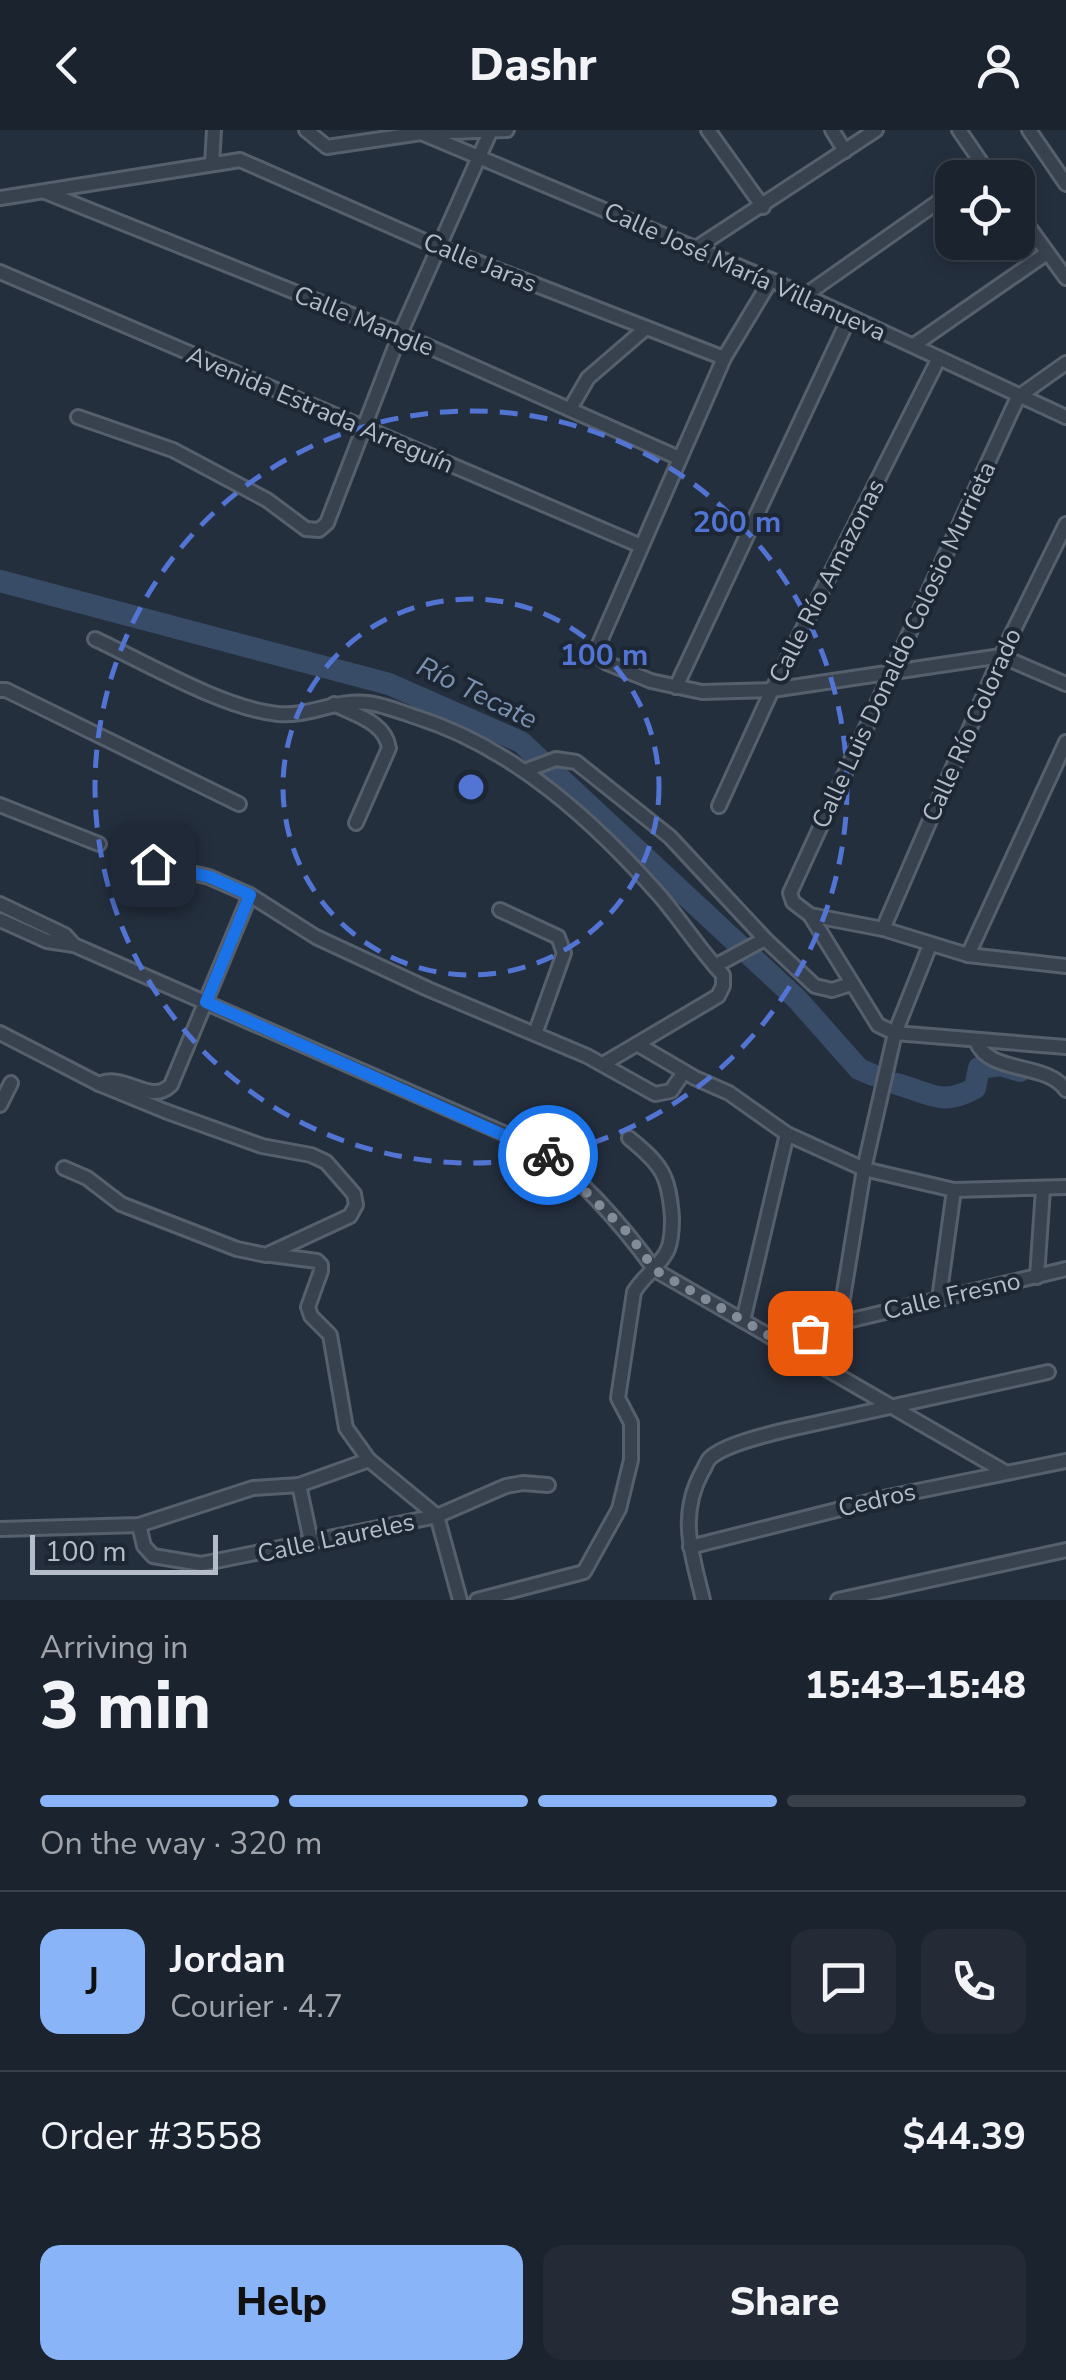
<!DOCTYPE html>
<meta charset="utf-8">
<style>
body{margin:0;font-family:"Nunito Sans",sans-serif;background:#242b36;color:#f1f3f6;height:100vh;display:flex;flex-direction:column;font-size:38px;white-space:nowrap}
*{box-sizing:border-box;margin:0}
p{font-size:32px;color:#a0a4aa}
.icon{flex:none;width:55px;height:55px;fill:none;stroke:currentColor;stroke-width:2;stroke-linecap:round;stroke-linejoin:round}
.map{position:relative;height:1470px;overflow:hidden}
.side{display:flex;flex-direction:column;background:#1b232e;flex:1}
.side>*{flex:none}
.buttons{position:absolute;left:935px;top:30px;display:grid;gap:20px}
.buttons a{display:grid;place-items:center;width:100px;height:100px;border-radius:20px;background:#1b232e;box-shadow:0 5px 15px #0003,0 0 0 2px #39404a;font-size:50px}
.scale{position:absolute;left:30px;bottom:25px;width:188px;box-sizing:border-box;padding-left:10px;border:5px solid #b4bcc9;border-top:0;font-size:28px;line-height:35px;white-space:nowrap;color:#b4bcc9;-webkit-text-stroke:8px #1d2633;paint-order:stroke}
.pin{position:absolute;display:grid;place-items:center;width:85px;height:85px;color:#fff;margin:-42px;border-radius:20px;box-shadow:0 5px 15px #0006}
.courier{position:absolute;display:grid;place-items:center;width:100px;height:100px;margin:-50px;border:8px solid #1a73e8;border-radius:50%;background:#fff;color:#222;box-shadow:0 2px 12px #0007}
.head em{font-style:normal;font-weight:800}
.head div{display:flex;flex-direction:column-reverse}
.head{display:flex;align-items:center;justify-content:space-between;height:170px;padding:0 40px}
h1{font-size:65px;font-weight:800;line-height:75px}
.bar{display:grid;grid-template-columns:repeat(4,1fr);gap:15px 10px;align-content:center;height:120px;padding:0 40px}
.bar i{height:12px;border-radius:8px;background:#39404a}
.bar .active{background:#8ab4f8}
.bar p{grid-column:span 4}
.line{display:flex;align-items:center;gap:25px;padding:0 40px;border-top:2px solid #39404a}
.line div{flex:1}
.round{display:grid;place-items:center;flex:none;width:105px;height:105px;border-radius:20px;background:#242b36}
.action{display:flex;gap:20px;margin-top:auto;padding:20px 40px}
.action a{flex:1;height:115px;border-radius:20px;background:#8ab4f8;color:#111;font-size:40px;font-weight:800;line-height:115px;text-align:center}
.action a+a{background:#242b36;color:#f1f3f6}
header{display:flex;justify-content:space-between;align-items:center;height:130px;padding:0 40px;background:#1b232e;font-size:45px;font-weight:800}
.map>svg:first-child{display:block}
</style>
<header><svg class="icon" aria-label="back" viewBox="0 0 24 24"><path d="M15 5l-7 7 7 7"/></svg>Dashr<svg class="icon" aria-label="person" viewBox="0 0 24 24"><circle cx="12" cy="8" r="4"/><path d="M4 21q1-7 8-7t8 7"/></svg></header>
<div class="map">
<svg width="1066" height="1470" viewBox="0 0 1066 1470">
<rect width="100%" height="100%" fill="#242f3e"/>
<g fill="none" stroke-linecap="round" stroke-linejoin="round">
<g stroke="#394c67" stroke-width="22">
<path d="M0,451L389,554L521,612L797,869L859,939L873,945"/>
<path d="M897,954C930,963 942,977 975,958L979,938L1000,935L1020,941"/>
</g>
<defs>
<g id="minor">
<path d="M306,0L327,17L421,3L507,0"/>
<path d="M414,0L771,150L1066,287"/>
<path d="M708,0L763,77"/>
<path d="M832,0L845,21"/>
<path d="M959,0L992,48"/>
<path d="M1029,0L1066,54"/>
<path d="M212,34L214,0"/>
<path d="M45,62L400,204L679,328"/>
<path d="M0,68L240,30L436,116L724,228"/>
<path d="M1018,82L1066,148"/>
<path d="M696,118L876,0"/>
<path d="M0,142L641,416"/>
<path d="M771,150L724,228L599,514L598,526L607,533L651,551L702,562L772,560L1001,526L1066,554"/>
<path d="M804,166L952,62"/>
<path d="M914,215L1047,123"/>
<path d="M1066,233L1018,267L790,763L793,772L810,785L883,799L968,825L1066,836"/>
<path d="M570,279L588,248L646,198"/>
<path d="M78,287L173,320L267,370L306,399L319,400L327,393L400,204L491,0"/>
<path d="M95,509C146,533 225,579 278,584C309,587 336,569 368,573C385,575 403,583 419,588C515,619 595,692 661,767C682,792 700,820 723,845V856L718,866L637,914"/>
<path d="M676,557L849,188"/>
<path d="M0,560H6L239,674"/>
<path d="M334,574C355,585 385,592 389,618L356,693"/>
<path d="M527,640L556,629L576,632L670,707L765,809"/>
<path d="M0,675L99,714"/>
<path d="M719,676L772,560L939,228"/>
<path d="M153,734L209,747L250,765L316,807L428,859L587,926L655,964L671,961L684,942"/>
<path d="M0,774L65,805L74,815L540,1019C584,1051 623,1096 655,1140L1005,1342"/>
<path d="M500,780L558,807L564,823L535,904"/>
<path d="M810,785L878,895L895,903L1066,917"/>
<path d="M0,790L47,811L74,815"/>
<path d="M883,799L1001,526L1066,394"/>
<path d="M968,825L1066,612"/>
<path d="M715,836L765,809L815,856L832,860L851,854"/>
<path d="M0,903L99,954L165,981L262,1016L311,1025L326,1032L354,1064L356,1075L350,1086L266,1125L237,1119L121,1074L87,1048L64,1038"/>
<path d="M976,911C989,945 1046,931 1066,960"/>
<path d="M603,934L637,914L695,948L729,963L787,1004L864,1039L954,1060L1066,1057"/>
<path d="M99,954C126,942 149,976 171,955L250,765"/>
<path d="M0,975L11,953"/>
<path d="M271,1125L317,1131L321,1135V1141L308,1177L311,1186L330,1205L346,1298L369,1330L437,1386L460,1470"/>
<path d="M1037,1147L1043,1059"/>
<path d="M939,1169L954,1060"/>
<path d="M743,1191L787,1004"/>
<path d="M839,1193L864,1039L895,903L930,815"/>
<path d="M781,1213L839,1193L1066,1139"/>
<path d="M299,1355L369,1330"/>
<path d="M139,1395L144,1416L153,1426L201,1434L437,1386L506,1356L523,1353L548,1355"/>
<path d="M0,1399L139,1395L253,1358L299,1355L311,1411"/>
<path d="M690,1417L888,1367L1066,1331"/>
<path d="M477,1470L584,1442L619,1379L631,1330V1293L618,1268L634,1162C643,1146 660,1137 668,1119C672,1109 672,1098 672,1088C669,1045 662,1035 629,1008"/>
<path d="M703,1470C692,1424 678,1386 702,1342C705,1338 706,1332 710,1328C725,1314 769,1304 790,1299L1048,1242"/>
<path d="M838,1470L1066,1420"/>
</g>
</defs>
<use href="#minor" stroke="#565f6c" stroke-width="18"/>
<use href="#minor" stroke="#38414e" stroke-width="12"/>
</g>
<g fill="none" stroke-linecap="round" stroke-linejoin="round">
<path stroke="#828b98" stroke-width="10" stroke-dasharray="0 18" d="M548,1025L628,1103L655,1140L782,1213L810,1203"/>
<path stroke="#1a73e8" stroke-width="12" d="M153,734L210,747L250,765L206,872L548,1025"/>
</g>
<g fill="none" stroke="#5274d3" stroke-width="5" stroke-dasharray="18 12">
<circle cx="471" cy="657" r="188"/>
<circle cx="471" cy="657" r="376"/>
</g>
<g text-anchor="middle" dominant-baseline="central" stroke-width="8" stroke-linejoin="round" paint-order="stroke">
<g font-size="25" fill="#b4bcc9" stroke="#1d2633">
<text transform="translate(480 133) rotate(22)">Calle Jaras</text>
<text transform="translate(745 142) rotate(24)">Calle José María Villanueva</text>
<text transform="translate(364 191) rotate(22)">Calle Mangle</text>
<text transform="translate(320 280) rotate(23)">Avenida Estrada Arreguín</text>
<text transform="translate(827 451) rotate(-63)">Calle Río Amazonas</text>
<text transform="translate(904 515) rotate(-65)">Calle Luis Donaldo Colosio Murrieta</text>
<text transform="translate(972 595) rotate(-66)">Calle Río Colorado</text>
<text transform="translate(952 1166) rotate(-13)">Calle Fresno</text>
<text transform="translate(877 1370) rotate(-13)">Cedros</text>
<text transform="translate(336 1408) rotate(-12)">Calle Laureles</text>
</g>
<g font-size="28" font-style="italic" fill="#7c92b1" stroke="#1d2633">
<text transform="translate(477 563) rotate(26)">Río Tecate</text>
</g>
</g>
<circle cx="471" cy="657" r="15" fill="#5274d3" stroke="#1d2633" stroke-width="5"/>
<g font-size="30" text-anchor="middle" font-weight="bold" fill="#5274d3" stroke="#1d2633" stroke-width="8" stroke-linejoin="round" paint-order="stroke">
<text x="737" y="402">200 m</text>
<text x="604" y="535">100 m</text>
</g>
</svg>
<div class="buttons">
<a><svg class="icon" aria-label="locate" viewBox="0 0 24 24"><circle cx="12" cy="12" r="6"/><path d="M12 2v4M12 18v4M2 12h4M18 12h4"/></svg></a>
</div>
<div class="scale">100 m</div>
<div class="pin" style="left:810px;top:1203px;background:#ea580c"><svg class="icon" aria-label="bag" viewBox="0 0 24 24"><path d="M5 8h14l-1 12H6zM9 8a3 3 0 0 1 6 0"/></svg></div>
<div class="pin" style="left:153px;top:734px;background:#1f2937"><svg class="icon" aria-label="home" viewBox="0 0 24 24"><path d="M3 11l9-7 9 7M6 9v11h12V9"/></svg></div>
<div class="courier" style="left:548px;top:1025px"><svg class="icon" aria-label="bike" viewBox="0 0 24 24"><circle cx="6" cy="16" r="4"/><circle cx="18" cy="16" r="4"/><path d="M6 16l4-8h5l3 8M10 8l3 8H6M13 5h3"/></svg></div>
</div>
<section class="side">
<div class="head"><div><h1>3 min</h1><p>Arriving in</p></div><em>15:43–15:48</em></div>
<div class="bar"><i class="active"></i><i class="active"></i><i class="active"></i><i></i><p>On the way · 320 m</p></div>
<div class="line" style="height:180px"><b class="round" style="background:#8ab4f8;color:#111">J</b><div><b>Jordan</b><p>Courier · 4.7</p></div><a class="round"><svg class="icon" aria-label="chat" viewBox="0 0 24 24"><path d="M4 5h16v11H9l-5 4z"/></svg></a><a class="round"><svg class="icon" aria-label="phone" viewBox="0 0 24 24"><path d="M5 4h4l2 5-3 2q2 4 5 5l2-3 5 2v4C11 20 4 13 5 4z"/></svg></a></div>
<div class="line" style="height:130px"><div>Order #3558</div><b>$44.39</b></div>
<div class="action"><a>Help</a><a>Share</a></div>
</section>
